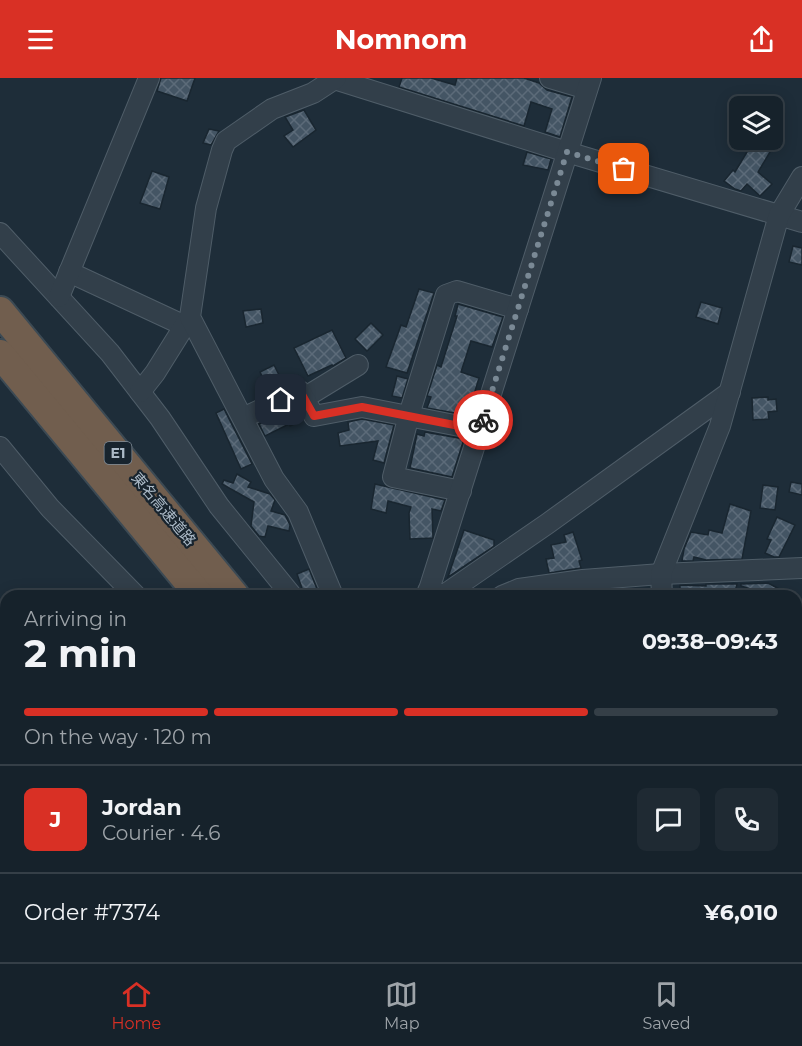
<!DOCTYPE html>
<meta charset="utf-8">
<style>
body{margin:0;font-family:Montserrat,"Noto Sans JP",sans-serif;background:#1f2a33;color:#f1f3f6;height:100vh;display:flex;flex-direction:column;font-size:22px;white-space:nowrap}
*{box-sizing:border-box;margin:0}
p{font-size:20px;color:#9ea4a9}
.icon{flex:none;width:33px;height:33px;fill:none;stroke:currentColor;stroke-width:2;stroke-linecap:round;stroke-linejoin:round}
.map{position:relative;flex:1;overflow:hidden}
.drawer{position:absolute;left:0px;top:512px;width:802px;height:374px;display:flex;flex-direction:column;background:#16222b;border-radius:18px 18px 0 0;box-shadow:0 3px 15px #0003,0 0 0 2px #353f47}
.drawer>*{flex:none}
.tools{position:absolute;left:729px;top:18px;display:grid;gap:12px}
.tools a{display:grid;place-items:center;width:54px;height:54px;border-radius:9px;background:#16222b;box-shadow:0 3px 15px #0003,0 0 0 2px #353f47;font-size:30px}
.pin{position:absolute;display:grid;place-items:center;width:51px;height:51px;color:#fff;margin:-26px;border-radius:12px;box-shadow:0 3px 9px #0006}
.courier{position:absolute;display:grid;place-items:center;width:60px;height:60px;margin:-30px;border:4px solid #d93025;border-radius:50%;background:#fff;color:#222;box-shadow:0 2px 8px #0007}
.headline em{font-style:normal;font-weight:700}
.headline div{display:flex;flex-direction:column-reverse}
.headline{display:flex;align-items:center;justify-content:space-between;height:102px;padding:0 24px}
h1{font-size:39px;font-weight:700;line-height:45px}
.bar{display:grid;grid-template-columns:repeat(4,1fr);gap:9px 6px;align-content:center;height:72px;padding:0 24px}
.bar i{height:8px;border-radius:4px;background:#353f47}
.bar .current{background:#d93025}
.bar p{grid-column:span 4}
.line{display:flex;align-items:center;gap:15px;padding:0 24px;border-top:2px solid #353f47}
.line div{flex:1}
.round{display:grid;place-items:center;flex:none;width:63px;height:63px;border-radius:9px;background:#1f2a33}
header{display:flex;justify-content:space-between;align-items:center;height:78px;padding:0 24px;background:#d93025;color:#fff;font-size:27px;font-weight:700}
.dock{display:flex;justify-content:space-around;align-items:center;height:84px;border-top:2px solid #353f47;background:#16222b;font-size:16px;color:#9ea4a9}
.dock a{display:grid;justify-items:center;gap:3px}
.dock .current{color:#d93025}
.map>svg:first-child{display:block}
</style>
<header><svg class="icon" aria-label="menu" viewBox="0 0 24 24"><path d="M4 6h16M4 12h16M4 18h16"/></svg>Nomnom<svg class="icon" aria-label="share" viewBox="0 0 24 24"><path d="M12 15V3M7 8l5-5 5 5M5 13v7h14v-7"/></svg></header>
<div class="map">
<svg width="802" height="884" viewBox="0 0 802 884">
<defs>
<pattern id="building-cross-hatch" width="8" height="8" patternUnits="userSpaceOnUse" patternTransform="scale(1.5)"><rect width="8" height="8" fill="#445564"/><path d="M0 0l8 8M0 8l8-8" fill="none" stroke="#5c6b79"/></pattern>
</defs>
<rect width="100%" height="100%" fill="#1e2d39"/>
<g fill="url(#building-cross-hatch)" stroke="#192630" stroke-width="1.5">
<path d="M161,0H195L187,23L157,13Z"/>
<path d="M402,0H431L455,7L457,0H524L539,5L547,12L572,19L560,59L545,54L552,31L531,24L524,48L399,9Z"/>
<path d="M304,32L316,52L293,69L284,58L293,52L285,39Z"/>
<path d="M209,51L219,53L211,67L203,65Z"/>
<path d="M753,64L770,74L758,94L772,106L760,118L747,106L741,113L735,111L724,103L733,92L735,94Z"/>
<path d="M527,74L551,81L548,92L523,87Z"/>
<path d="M152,93L169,99L160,131L140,125Z"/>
<path d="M793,168L802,170V187L789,184Z"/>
<path d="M419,211L434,215L407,295L386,289L401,247L406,249Z"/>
<path d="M701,224L722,230L718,246L696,239Z"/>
<path d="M458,226L503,239L492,269L471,263L461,294L479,300L472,323L476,324L471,338L427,330L431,319L427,318L437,287L441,289L457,238H455Z"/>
<path d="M261,231L263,245L246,249L243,233Z"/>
<path d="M371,245L383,257L367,273L355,261Z"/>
<path d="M332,252L346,280L333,288L332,287L308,298L294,270Z"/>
<path d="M274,287L284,307L270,314L260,294Z"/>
<path d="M397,298L408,301L402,320L392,318Z"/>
<path d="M768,319V322L776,321L777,333L768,334L769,341L753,342L752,320Z"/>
<path d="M295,329L302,342L290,348L289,346L265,358L259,346Z"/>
<path d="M224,331L252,386L241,391L216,335Z"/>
<path d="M362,341L394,347L384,385L373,382L378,363L340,368L338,355L349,352L348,344Z"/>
<path d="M425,354L464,361L452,399L410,390L417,356L424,358Z"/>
<path d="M237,396L251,404L248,409L270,416L275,422L271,433L285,437L290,447L289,453L268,448L265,459L259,458L251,448L254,424L222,406L224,402L233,405Z"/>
<path d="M791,404L802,406V417L789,414Z"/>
<path d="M375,406L445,422L441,433L432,431L433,460L410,461L409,435L411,429L388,423L386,435L371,431Z"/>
<path d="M763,407L778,409L775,432L760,430Z"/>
<path d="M730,426L751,433L742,481L706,482L694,479L693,483H682L684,471L691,454L708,457L709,452L722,455Z"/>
<path d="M777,439L795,447L779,479H774L765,475L771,462L767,461Z"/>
<path d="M464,452L494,462V468L448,499Z"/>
<path d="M573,454L582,482L579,483L581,490L549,495L546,481L554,480L551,467L566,464L564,457Z"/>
<path d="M309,491L317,511L304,516L297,496Z"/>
<path d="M768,505L792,518H762L763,515L741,508V506Z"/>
<path d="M706,506H737L734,518H680V507L706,508Z"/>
</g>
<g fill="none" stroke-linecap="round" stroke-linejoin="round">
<defs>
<g id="minor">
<path d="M331,0L567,74L802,144"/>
<path d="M550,0L587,11"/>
<path d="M0,155L110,275L160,340L219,428L292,518"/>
<path d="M69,194L185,248"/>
<path d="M59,219L149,0"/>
<path d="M140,314L155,295L190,239"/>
<path d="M304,320L358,287"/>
<path d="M243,340L300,313L314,338L362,329L480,352"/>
<path d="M0,369L50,430L136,518"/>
<path d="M461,413L393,399L409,337L446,217L457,213L518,231"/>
<path d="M428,513L444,517L547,446L730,314"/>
<path d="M333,518L298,434L274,401L190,239L206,130L222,72L226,63L272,31L313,15L336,0"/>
<path d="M427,518L591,0"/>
<path d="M502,518L519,511L583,502L661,496L802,490"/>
<path d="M662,518L661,496L720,348L779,137L802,99"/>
<path d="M796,744H802"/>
<path d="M796,773L802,775"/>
<path d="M461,879L466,884"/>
<path d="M604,879L608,884"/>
<path d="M75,884L77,879"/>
<path d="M273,884L274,879"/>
<path d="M733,884L734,879"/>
</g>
<g id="major">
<path d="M796,657L802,659"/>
<path d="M0,673L6,671"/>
</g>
<g id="highway">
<path d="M0,233L235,518"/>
<path d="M0,276L200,518"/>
<path d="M515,879L519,884"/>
<path d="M546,879L550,884"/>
</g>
</defs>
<use href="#minor" stroke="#4f5d68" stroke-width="22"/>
<use href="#major" stroke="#3b4853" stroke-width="27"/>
<use href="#highway" stroke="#3c4a54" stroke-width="32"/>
<use href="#minor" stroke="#323f4a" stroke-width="20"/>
<use href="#major" stroke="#4f5e6a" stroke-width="24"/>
<use href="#highway" stroke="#715e4e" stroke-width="28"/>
</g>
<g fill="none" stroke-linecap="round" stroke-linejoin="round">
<path stroke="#7a8995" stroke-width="6" stroke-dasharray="0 10.8" d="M483,342L567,74L624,91"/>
<path stroke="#d93025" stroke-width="8" d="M281,322L300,313L314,338L362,329L480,352L483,342"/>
</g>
<g text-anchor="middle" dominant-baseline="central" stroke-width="4.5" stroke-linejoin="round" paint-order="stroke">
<rect fill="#18242e" stroke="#808d99" stroke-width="1.5" x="104.5" y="364" width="27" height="22" rx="4.5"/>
<g font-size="14" font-weight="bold" fill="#acbac7">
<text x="118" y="375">E1</text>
</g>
<g font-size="15" fill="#acbac7" stroke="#18242e">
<text transform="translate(164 431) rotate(50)">東名高速道路</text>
</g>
</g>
</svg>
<div class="tools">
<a><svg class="icon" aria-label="layers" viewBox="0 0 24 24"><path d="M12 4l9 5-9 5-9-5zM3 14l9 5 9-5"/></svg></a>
</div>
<div class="pin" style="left:624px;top:91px;background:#ea580c"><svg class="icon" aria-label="bag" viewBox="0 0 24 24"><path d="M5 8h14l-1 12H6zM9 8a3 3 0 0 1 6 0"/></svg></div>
<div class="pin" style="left:281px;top:322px;background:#1f2937"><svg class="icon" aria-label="home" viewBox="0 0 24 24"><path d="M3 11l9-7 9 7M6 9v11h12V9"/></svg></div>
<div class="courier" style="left:483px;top:342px"><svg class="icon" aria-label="bike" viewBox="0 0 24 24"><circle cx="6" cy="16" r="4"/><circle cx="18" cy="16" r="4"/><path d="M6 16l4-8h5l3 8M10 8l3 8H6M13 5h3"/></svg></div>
<section class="drawer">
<div class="headline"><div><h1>2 min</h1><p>Arriving in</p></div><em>09:38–09:43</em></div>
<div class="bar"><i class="current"></i><i class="current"></i><i class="current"></i><i></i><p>On the way · 120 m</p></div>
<div class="line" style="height:108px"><b class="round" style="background:#d93025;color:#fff">J</b><div><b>Jordan</b><p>Courier · 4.6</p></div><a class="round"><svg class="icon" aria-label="chat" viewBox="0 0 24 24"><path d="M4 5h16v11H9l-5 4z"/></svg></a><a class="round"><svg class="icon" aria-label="phone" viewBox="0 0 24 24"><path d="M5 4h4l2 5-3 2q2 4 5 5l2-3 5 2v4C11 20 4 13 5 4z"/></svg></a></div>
<div class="line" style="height:78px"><div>Order #7374</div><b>¥6,010</b></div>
</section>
</div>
<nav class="dock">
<a class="current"><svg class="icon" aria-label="home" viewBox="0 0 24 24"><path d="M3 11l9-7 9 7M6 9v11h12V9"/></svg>Home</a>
<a><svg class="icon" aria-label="map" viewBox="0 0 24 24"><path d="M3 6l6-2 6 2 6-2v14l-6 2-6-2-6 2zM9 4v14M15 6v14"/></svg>Map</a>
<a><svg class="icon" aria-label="saved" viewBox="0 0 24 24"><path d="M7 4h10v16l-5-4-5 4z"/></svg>Saved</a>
</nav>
